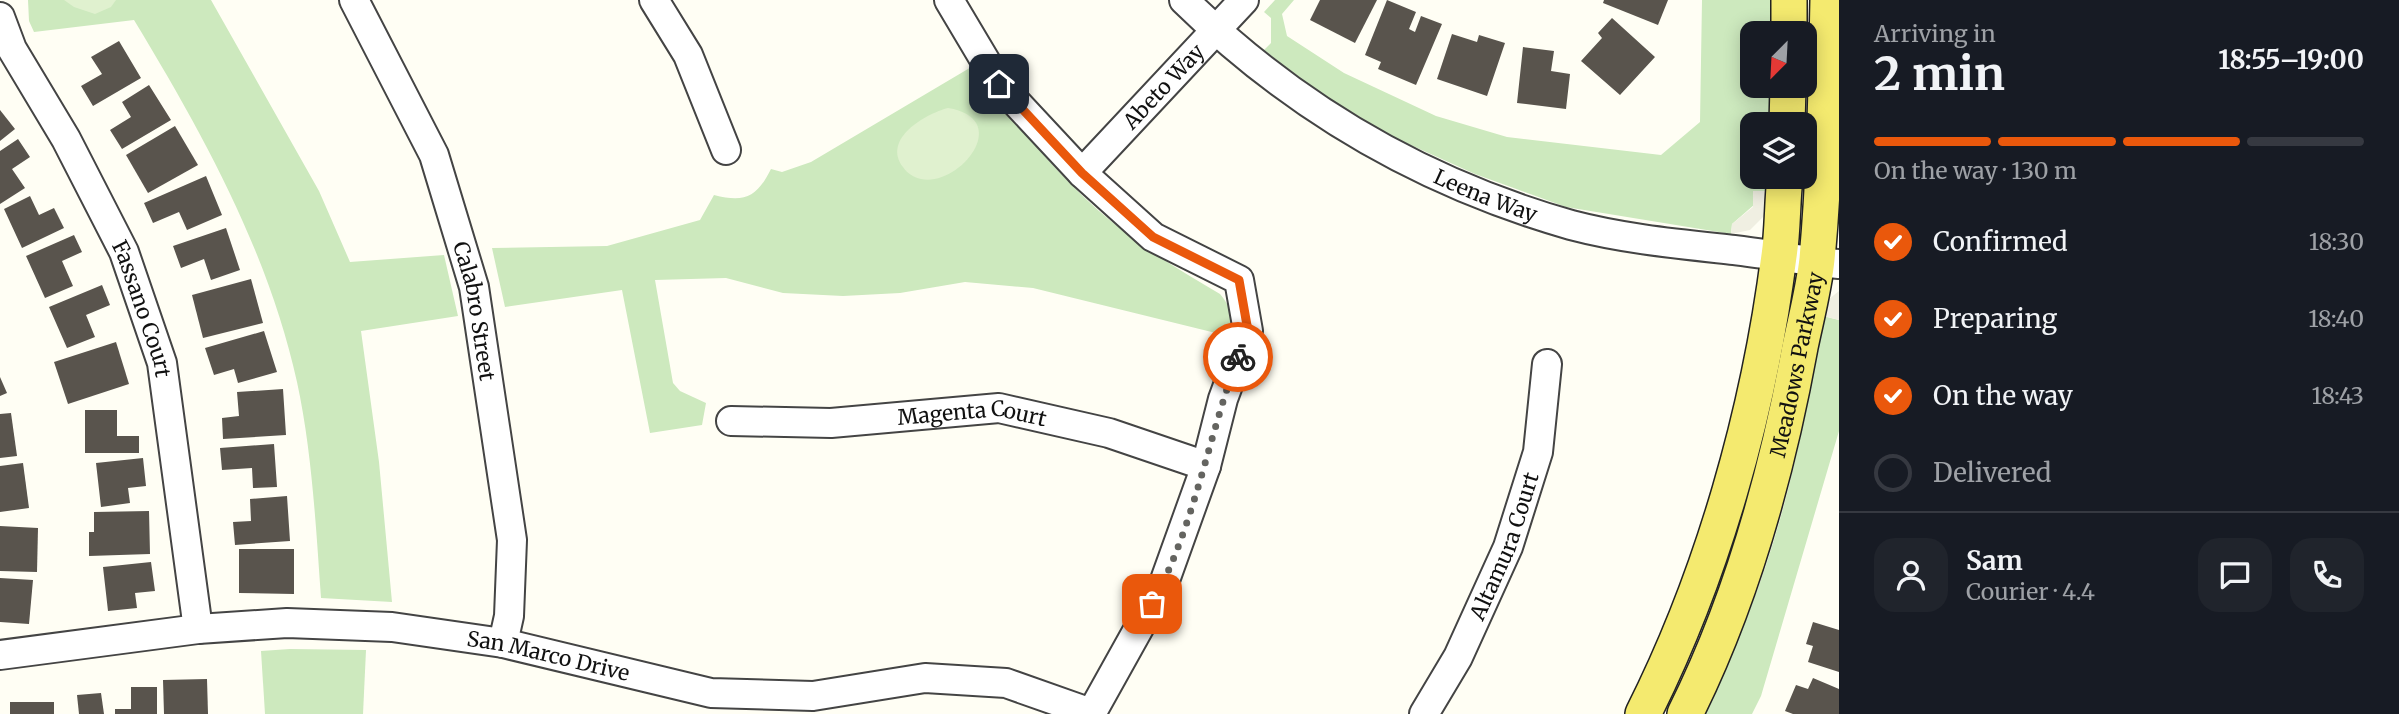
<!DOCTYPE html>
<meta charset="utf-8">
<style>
body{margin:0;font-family:Merriweather,serif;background:#20242c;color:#f1f3f6;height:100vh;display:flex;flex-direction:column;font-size:26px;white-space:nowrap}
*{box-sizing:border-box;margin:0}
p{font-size:23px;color:#9ea1a6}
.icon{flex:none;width:38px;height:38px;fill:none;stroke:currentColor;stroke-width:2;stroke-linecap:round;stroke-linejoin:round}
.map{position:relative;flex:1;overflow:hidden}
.details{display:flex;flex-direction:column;background:#171b24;width:560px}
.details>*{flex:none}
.needle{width:46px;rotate:204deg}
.fabs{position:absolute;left:1740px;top:21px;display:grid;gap:14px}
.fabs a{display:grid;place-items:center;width:77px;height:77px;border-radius:14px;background:#171b24;box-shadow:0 4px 18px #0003;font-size:35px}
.pin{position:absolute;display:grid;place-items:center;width:60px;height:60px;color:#fff;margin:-30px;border-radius:14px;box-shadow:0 4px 10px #0006}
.courier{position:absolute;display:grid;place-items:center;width:70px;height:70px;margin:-35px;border:5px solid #ea580c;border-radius:50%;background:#fff;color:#222;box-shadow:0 2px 9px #0007}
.head em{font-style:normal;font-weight:700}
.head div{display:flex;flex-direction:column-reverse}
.head{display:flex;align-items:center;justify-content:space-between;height:119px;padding:0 35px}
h1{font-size:46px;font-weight:700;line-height:52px}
.bar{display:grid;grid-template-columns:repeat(4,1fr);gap:10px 7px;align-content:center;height:84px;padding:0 35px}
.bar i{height:9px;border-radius:5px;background:#363941}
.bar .current{background:#ea580c}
.bar p{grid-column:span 4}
.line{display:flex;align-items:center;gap:18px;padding:0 35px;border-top:2px solid #363941}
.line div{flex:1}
.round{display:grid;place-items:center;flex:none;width:74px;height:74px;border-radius:21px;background:#20242c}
ol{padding:0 35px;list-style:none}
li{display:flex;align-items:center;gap:21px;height:77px}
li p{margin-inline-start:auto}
li .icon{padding:7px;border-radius:50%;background:#ea580c;color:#fff;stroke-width:4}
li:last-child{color:#9ea1a6}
li i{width:38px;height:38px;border:4px solid #363941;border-radius:50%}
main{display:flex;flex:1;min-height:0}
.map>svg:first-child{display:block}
</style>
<main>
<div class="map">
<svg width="1839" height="714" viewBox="0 0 1839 714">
<rect width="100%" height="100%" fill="#fffef4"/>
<g fill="#cde9be">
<path d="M28,0H211L319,191L350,262L444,255L458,316L361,331L379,462L392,602L321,598C316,528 312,451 297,382C268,251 203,134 134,20L34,32L29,21Z"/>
<path d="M1275,0H1294L1282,14L1287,36L1344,73L1436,116L1507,137L1661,155L1700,122L1702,0H1774L1772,33H1752V86H1771V124H1752V177H1770V191L1732,224L1731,234L1566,207L1475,174L1393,137L1321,94L1264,50L1271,43V18L1264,12Z"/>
<path d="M973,66C1019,127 1067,190 1130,236C1158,257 1189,276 1220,294C1231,307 1236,320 1228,336L1033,288L965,282L900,293L843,296L783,293L726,278L655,280L673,383L680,391L706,403L702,425L650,433L622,290L505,307L492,248L607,246L700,220L714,195C745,203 757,197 771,169L782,172L811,162Z"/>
<path d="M1823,316L1839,320V431L1761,696L1752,714H1703C1718,680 1736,646 1749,612C1786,518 1807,415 1823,316Z"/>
<path d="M290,649L366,650L363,714H265L261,651Z"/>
</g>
<g fill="#e0f1cf">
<path d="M64,0H116L111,7L95,14L74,7Z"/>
<path d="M948,108C1014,119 960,187 921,179C913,177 907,173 903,167C882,139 925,114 948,108Z"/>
</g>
<g fill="#f0efe2">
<path d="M1753,191H1770L1766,214L1750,230L1731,234L1732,224L1753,207Z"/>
<path d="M1839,291V320L1823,316L1829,299Z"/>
</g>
<g fill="#59544d">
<path d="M1320,0H1377L1355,43L1310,20Z"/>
<path d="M1387,0L1416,12L1409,29L1415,32L1421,16L1442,24L1416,85L1378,69L1381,62L1365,55Z"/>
<path d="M1604,0H1668L1658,25L1603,3Z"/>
<path d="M1612,18L1655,57L1620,95L1581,61L1602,38L1598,33Z"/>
<path d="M1452,34L1477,42L1479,35L1505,43L1487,96L1437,79Z"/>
<path d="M119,41L141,78L93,106L81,86L102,74L91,57Z"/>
<path d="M1523,47L1554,51L1551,71L1570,74L1566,109L1517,103Z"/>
<path d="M149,85L171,120L122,149L110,130L131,117L122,102Z"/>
<path d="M0,110L15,129L0,141Z"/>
<path d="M175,126L198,165L148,193L126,155Z"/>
<path d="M18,139L30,157L12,169L25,188L0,204V151Z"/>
<path d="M206,176L222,215L187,230L179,212L153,223L144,203Z"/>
<path d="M30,196L39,215L54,208L64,228L22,248L4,209Z"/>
<path d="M226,228L240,270L211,280L204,259L181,268L173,246Z"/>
<path d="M74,235L82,252L62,261L73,286L45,298L26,256Z"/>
<path d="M251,279L263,323L203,338L192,295Z"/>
<path d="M102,285L110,305L86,315L95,337L67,348L49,307Z"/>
<path d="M264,331L277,372L238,383L234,369L214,375L205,348Z"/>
<path d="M116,342L129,384L68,404L54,362Z"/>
<path d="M0,377L7,393L0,396Z"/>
<path d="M283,389L286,435L223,439L222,418L239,416L237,392Z"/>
<path d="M85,410H117V436H139V453H85Z"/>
<path d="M11,413L17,456L0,458V414Z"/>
<path d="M274,444L277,487L253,488L252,468L222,470L220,448Z"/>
<path d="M143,458L146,486L128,488L130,503L101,507L96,463Z"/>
<path d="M23,463L29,508L0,512V466Z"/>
<path d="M287,496L290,541L235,545L233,522L251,521L250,499Z"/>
<path d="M149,511L150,554L89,556V532H94V512Z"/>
<path d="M0,526L38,528L37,572L0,571Z"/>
<path d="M239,549H294V594L239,593Z"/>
<path d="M151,562L155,591L135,593L137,608L108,611L103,567Z"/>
<path d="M0,578L33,580L29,624L0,622Z"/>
<path d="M1813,622L1839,630V672L1808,662L1813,646L1806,644Z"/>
<path d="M1813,678L1839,689V714H1793L1785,711L1796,685L1808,689Z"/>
<path d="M207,679L208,714H164L163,680Z"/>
<path d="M131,687H157V714H115V709H131Z"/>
<path d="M101,693L104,714H79L77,695Z"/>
<rect x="10" y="702" width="44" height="12"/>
</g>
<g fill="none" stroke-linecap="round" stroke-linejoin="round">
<defs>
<g id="minor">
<path id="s1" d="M354,0L434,155L474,287L512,540L509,616L503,643"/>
<path d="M654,0L688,55L726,150"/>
<path d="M949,0L999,84L1082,173L1153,237L1239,280L1248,331L1223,399L1206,466L1164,583L1091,714"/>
<path id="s2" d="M1184,0C1293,107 1423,183 1571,225C1624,239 1679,244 1734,250C1769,254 1804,261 1839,264"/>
<path id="s3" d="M0,17L12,49L66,139L124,252L162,363L198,629"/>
<path id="s4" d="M1082,173L1244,0"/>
<path id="s5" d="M731,421L831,423L999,408L1109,433L1206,466"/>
<path id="s6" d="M0,655L198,629L287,623L392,627L503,643L711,693L813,696L925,678L1006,683L1091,713"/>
<path id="s7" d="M1424,714L1458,657L1508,547L1538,452L1547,364"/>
</g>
<g id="major">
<path d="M1789,33V0"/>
<path d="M1787,124L1788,86"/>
<path d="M1643,714C1713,575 1759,412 1779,256C1783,230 1782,203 1785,177"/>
<path id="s8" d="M1685,714C1742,600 1777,473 1800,347C1806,318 1814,288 1817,259C1825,173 1826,86 1828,0"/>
</g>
</defs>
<use href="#minor" stroke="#444" stroke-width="32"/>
<use href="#major" stroke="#222" stroke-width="38"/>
<use href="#minor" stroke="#fff" stroke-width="28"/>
<use href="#major" stroke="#f4ea6f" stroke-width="35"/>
</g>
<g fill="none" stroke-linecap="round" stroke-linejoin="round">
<path stroke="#646460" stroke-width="7" stroke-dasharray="0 12.6" d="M1152,604C1194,528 1208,438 1238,357"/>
<path stroke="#ea580c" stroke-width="9" d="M999,84L1082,173L1153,237L1239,280L1248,331L1238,357"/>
</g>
<g text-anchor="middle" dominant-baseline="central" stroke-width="7" stroke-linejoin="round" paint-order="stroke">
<g font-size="21" fill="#111" stroke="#fff">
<text stroke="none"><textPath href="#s4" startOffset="119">Abeto Way</textPath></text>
<text stroke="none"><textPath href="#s2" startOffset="362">Leena Way</textPath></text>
<text stroke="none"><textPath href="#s3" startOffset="326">Fassano Court</textPath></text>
<text stroke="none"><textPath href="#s1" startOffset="336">Calabro Street</textPath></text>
<text stroke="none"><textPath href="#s8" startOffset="368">Meadows Parkway</textPath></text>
<text stroke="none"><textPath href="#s5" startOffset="242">Magenta Court</textPath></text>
<text stroke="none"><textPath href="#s7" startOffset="187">Altamura Court</textPath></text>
<text stroke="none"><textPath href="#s6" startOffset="553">San Marco Drive</textPath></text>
</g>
</g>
</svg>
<div class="fabs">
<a><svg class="needle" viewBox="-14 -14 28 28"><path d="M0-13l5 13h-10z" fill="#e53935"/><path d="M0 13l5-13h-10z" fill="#9ea1a6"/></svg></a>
<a><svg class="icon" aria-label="layers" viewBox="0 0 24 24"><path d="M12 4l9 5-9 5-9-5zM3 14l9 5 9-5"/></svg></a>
</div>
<div class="pin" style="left:1152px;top:604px;background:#ea580c"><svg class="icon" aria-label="bag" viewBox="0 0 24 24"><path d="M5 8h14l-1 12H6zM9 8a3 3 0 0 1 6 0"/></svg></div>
<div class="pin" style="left:999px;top:84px;background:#1f2937"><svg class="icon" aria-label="home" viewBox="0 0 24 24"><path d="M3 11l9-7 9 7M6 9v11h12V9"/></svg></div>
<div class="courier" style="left:1238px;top:357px"><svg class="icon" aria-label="bike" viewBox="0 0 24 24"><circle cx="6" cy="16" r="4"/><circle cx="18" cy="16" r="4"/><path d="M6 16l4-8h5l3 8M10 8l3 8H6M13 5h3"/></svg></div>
</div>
<section class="details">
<div class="head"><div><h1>2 min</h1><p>Arriving in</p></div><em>18:55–19:00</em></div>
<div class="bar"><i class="current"></i><i class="current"></i><i class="current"></i><i></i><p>On the way · 130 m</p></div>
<ol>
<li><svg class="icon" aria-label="check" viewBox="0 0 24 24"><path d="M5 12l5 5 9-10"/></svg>Confirmed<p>18:30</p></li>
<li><svg class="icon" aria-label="check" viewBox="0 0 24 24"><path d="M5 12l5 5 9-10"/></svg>Preparing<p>18:40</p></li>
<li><svg class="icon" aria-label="check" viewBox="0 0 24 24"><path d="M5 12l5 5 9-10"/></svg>On the way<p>18:43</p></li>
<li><i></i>Delivered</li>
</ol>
<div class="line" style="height:126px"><a class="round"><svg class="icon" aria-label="person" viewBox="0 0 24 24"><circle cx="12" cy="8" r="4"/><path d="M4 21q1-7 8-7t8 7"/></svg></a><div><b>Sam</b><p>Courier · 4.4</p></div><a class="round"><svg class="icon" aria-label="chat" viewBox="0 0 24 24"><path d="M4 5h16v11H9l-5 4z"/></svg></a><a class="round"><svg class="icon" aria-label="phone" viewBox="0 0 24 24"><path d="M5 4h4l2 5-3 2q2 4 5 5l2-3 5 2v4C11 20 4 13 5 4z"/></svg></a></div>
</section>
</main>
